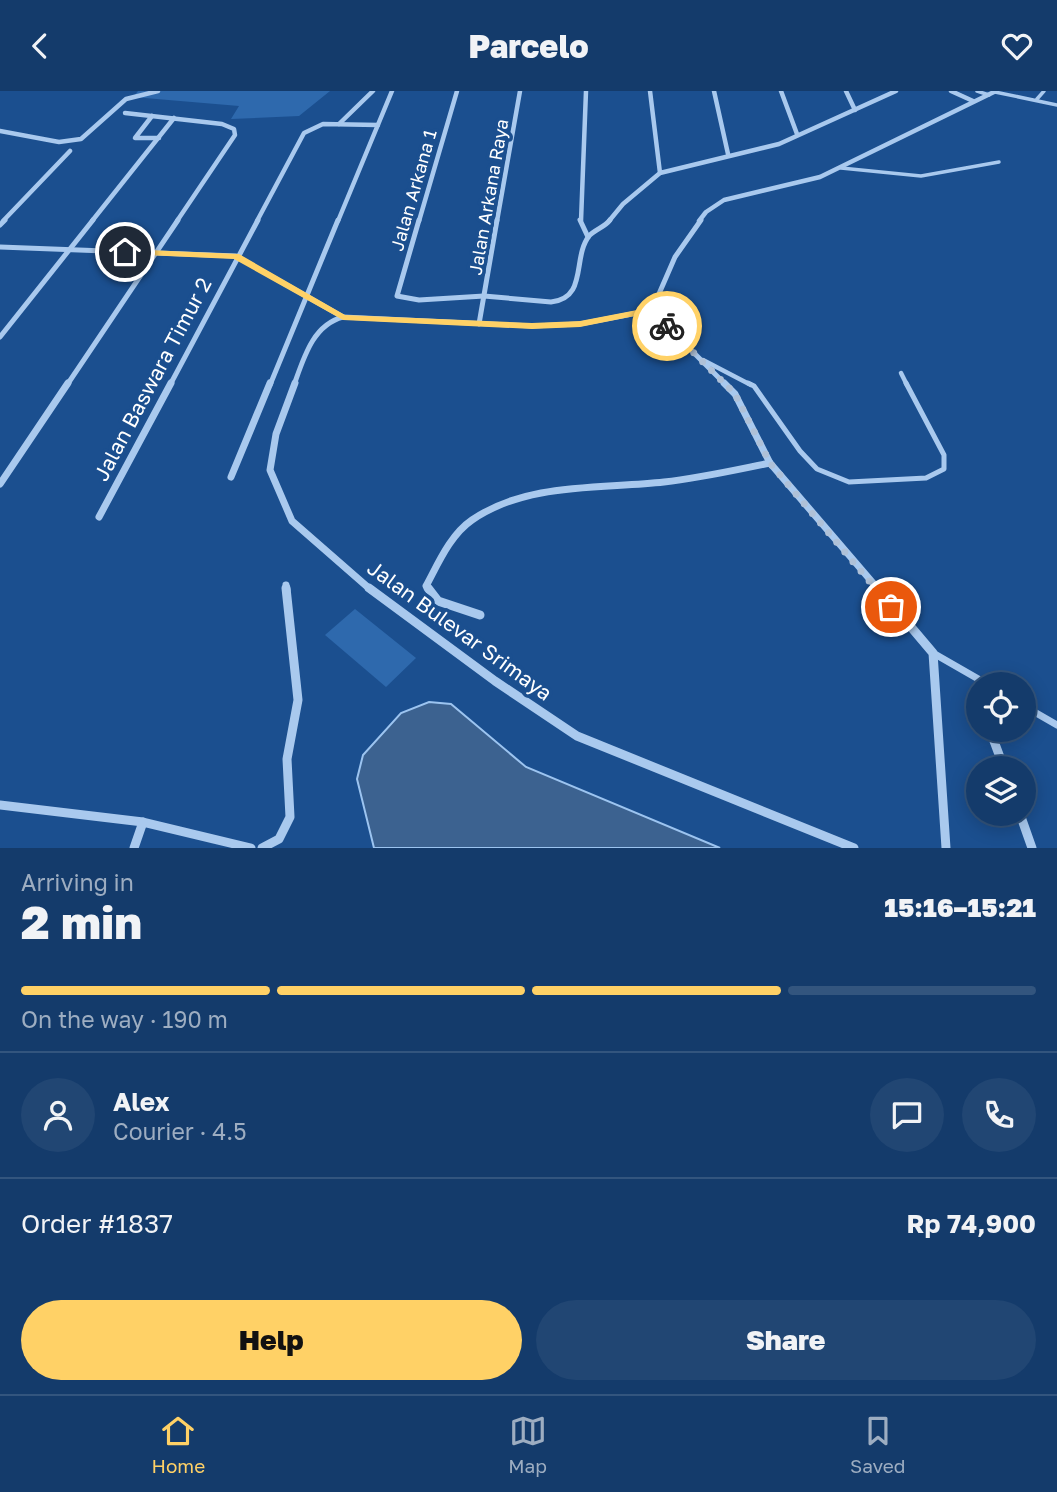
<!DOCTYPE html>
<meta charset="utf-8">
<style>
body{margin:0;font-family:"Golos Text",sans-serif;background:#214673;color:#f1f3f6;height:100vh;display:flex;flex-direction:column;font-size:26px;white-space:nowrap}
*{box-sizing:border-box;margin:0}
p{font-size:23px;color:#9dadc1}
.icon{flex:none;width:38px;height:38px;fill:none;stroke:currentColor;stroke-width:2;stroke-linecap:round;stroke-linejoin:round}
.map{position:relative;height:757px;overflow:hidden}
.drawer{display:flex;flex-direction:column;background:#143b6b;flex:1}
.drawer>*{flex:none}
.controls{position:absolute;left:966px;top:581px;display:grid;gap:14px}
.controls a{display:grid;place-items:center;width:70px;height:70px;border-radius:50%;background:#143b6b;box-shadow:0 4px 18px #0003,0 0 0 2px #33557e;font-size:35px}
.pin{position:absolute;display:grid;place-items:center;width:60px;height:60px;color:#fff;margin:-30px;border:4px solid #fff;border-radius:50%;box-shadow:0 2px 7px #0007}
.courier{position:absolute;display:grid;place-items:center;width:70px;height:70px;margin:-35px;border:5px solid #ffd166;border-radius:50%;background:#fff;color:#222;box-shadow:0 2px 9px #0007}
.headline em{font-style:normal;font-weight:800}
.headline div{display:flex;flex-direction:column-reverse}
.headline{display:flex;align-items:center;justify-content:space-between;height:119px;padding:0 21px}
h1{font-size:46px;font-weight:800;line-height:52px}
.bar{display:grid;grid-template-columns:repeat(4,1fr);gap:10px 7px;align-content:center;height:84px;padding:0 21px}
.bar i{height:9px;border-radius:5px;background:#33557e}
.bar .selected{background:#ffd166}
.bar p{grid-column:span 4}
.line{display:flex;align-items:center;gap:18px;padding:0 21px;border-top:2px solid #33557e}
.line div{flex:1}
.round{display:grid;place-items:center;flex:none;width:74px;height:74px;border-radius:37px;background:#214673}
.action{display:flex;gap:14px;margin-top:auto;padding:14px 21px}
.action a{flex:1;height:80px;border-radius:42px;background:#ffd166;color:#111;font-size:28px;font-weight:800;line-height:80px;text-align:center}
.action a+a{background:#214673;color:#f1f3f6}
header{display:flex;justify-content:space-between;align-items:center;height:91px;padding:0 21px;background:#143b6b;font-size:32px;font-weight:800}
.tab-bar{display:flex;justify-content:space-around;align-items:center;height:98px;border-top:2px solid #33557e;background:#143b6b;font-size:19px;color:#9dadc1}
.tab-bar a{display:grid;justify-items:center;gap:4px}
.tab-bar .selected{color:#ffd166}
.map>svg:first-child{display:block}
</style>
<header><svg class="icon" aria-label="back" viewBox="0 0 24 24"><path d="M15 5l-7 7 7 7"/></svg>Parcelo<svg class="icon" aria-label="heart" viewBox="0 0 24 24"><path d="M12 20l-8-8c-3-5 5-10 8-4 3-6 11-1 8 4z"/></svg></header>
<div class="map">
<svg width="1057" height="757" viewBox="0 0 1057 757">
<rect width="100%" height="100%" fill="#1b4f8f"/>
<g fill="#2e69ad">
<path d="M138,0H330L299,25L231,28L239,15L133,6Z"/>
<path d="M355,518L416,567L386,596L325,544Z"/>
</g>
<path fill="#3c6290" stroke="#9cc4f0" stroke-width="2" d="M429,611L451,613L526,676L720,757H374L357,688L363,664L401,622Z"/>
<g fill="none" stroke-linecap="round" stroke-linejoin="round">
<g stroke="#a9c9ee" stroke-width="3.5">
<path d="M977,0L989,4"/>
<path d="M995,1L1057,14"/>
<path d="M1037,8L1044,0"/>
<path d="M841,77L921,85L999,71"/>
</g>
<g stroke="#a9c9ee" stroke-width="4.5">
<path d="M703,269L751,294"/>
<path d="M901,282L907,294"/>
</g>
<path stroke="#a9c9ee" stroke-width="5" d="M748,292L754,295L800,360L817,378L849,391L926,387L944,378V364L906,292"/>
<g stroke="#a9c9ee" stroke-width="7">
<path d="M933,562L987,593"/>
<path d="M1024,615L1057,634"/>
</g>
<g stroke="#a9c9ee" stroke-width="4.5">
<path d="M650,0L660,82"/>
<path d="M714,0L728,63"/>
<path d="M781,0L797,43"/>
<path d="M846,0L855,19"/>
<path d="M951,0L973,10"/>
<path d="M125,22L222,33L234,38L235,44L177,130"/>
<path d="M152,25L135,47H159"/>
<path d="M339,33L373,0"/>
<path d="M0,40L59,51L81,48L126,8L158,0"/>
<path d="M3,130L70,60"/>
<path d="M92,130L174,27"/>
<path d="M257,130L304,42L323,33L378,34"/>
<path d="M338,130L392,0"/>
<path d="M419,130L457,0"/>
<path d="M497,130L520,0"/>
<path d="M581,130L586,0"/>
<path d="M609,130L623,113L660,82L779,53L896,0"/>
<path d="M699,130L706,121L724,109L820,86L996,0"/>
</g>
<g stroke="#a9c9ee" stroke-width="5">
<path d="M419,129L397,205L419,209L484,205L551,211C588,207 572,167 589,145C594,139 605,136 610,129"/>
<path d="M580,129L588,146"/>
<path d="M701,129L675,166L655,212L664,232L726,294"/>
<path d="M0,134L5,129"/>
<path d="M0,156L236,165L343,226"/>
<path d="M479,233L497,129"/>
<path d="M0,246L93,129"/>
<path d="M67,294L178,129"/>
<path d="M170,294L258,129"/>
<path d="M270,294L338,129"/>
<path d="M294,294C304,266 313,234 343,226L532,235L580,233L658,218"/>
</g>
<g stroke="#a9c9ee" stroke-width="7">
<path d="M295,292L276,343L270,379L292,430L371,499"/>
<path d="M724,292L735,303L770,372L879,499"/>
<path d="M231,386L270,292"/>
<path d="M0,393L68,292"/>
<path d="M99,426L171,292"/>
<path d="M286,494L287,499"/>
<path d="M429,499L426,495C438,473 450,444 472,429C527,391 601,398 664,391C700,387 735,379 770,372"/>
</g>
<g stroke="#a9c9ee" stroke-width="9">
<path d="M369,497L495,590L577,645L854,757"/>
<path d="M428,497L438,510L480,524"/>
<path d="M878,497L933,562L946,757"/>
<path d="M991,642L1004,677"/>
<path d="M0,714L143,731L251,757"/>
<path d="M1020,723L1032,757"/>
<path d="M134,757L143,731"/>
<path d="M262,757L279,748L290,726L287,668L298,609L286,497"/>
</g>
</g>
<path fill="#ffd166" d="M125,158L239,163L345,224L532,232L580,230L658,215L672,235L663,237L655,221L580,236L532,238L343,229L234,168L122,163Z"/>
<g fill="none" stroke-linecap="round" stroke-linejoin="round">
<path stroke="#afc1d8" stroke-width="7" stroke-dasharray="0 12.6" d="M667,235L735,303L770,372L891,516"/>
</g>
<g text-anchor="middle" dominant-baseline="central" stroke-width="7" stroke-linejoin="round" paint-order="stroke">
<g font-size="18" fill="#fff" stroke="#1b4f8f">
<text transform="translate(413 99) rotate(-74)">Jalan Arkana 1</text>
<text transform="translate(488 106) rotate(-80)">Jalan Arkana Raya</text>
</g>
<g font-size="21" fill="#fff" stroke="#1b4f8f">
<text transform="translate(152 288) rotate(-62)">Jalan Baswara Timur 2</text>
<text transform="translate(460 539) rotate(36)">Jalan Bulevar Srimaya</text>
</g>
</g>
</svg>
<div class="controls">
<a><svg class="icon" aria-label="locate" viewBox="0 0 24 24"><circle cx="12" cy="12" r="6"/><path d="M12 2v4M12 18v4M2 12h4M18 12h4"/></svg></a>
<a><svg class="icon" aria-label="layers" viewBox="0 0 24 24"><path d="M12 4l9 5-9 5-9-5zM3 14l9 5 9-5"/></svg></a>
</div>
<div class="pin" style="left:891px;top:516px;background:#ea580c"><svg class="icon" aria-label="bag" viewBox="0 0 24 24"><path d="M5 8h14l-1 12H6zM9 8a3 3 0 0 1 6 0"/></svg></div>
<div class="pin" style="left:125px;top:161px;background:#1f2937"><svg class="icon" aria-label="home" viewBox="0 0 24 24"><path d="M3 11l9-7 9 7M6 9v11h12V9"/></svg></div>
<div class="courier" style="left:667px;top:235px"><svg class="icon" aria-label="bike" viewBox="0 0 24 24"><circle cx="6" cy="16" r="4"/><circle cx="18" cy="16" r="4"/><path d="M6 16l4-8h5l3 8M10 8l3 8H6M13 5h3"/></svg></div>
</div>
<section class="drawer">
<div class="headline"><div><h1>2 min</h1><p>Arriving in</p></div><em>15:16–15:21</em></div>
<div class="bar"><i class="selected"></i><i class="selected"></i><i class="selected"></i><i></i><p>On the way · 190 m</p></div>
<div class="line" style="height:126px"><a class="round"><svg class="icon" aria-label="person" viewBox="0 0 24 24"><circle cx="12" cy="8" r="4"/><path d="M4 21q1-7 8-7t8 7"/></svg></a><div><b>Alex</b><p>Courier · 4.5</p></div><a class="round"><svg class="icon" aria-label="chat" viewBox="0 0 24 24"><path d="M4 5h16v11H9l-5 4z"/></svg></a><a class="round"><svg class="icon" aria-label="phone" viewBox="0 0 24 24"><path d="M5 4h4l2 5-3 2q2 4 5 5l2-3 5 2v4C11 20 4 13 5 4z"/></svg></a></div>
<div class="line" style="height:91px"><div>Order #1837</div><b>Rp 74,900</b></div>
<div class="action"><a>Help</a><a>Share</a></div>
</section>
<nav class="tab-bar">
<a class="selected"><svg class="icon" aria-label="home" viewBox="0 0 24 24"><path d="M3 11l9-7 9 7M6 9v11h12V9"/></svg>Home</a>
<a><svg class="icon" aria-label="map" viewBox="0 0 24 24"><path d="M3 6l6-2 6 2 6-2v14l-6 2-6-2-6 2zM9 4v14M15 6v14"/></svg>Map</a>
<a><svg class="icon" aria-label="saved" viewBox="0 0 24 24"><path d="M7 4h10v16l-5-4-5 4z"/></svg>Saved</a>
</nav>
